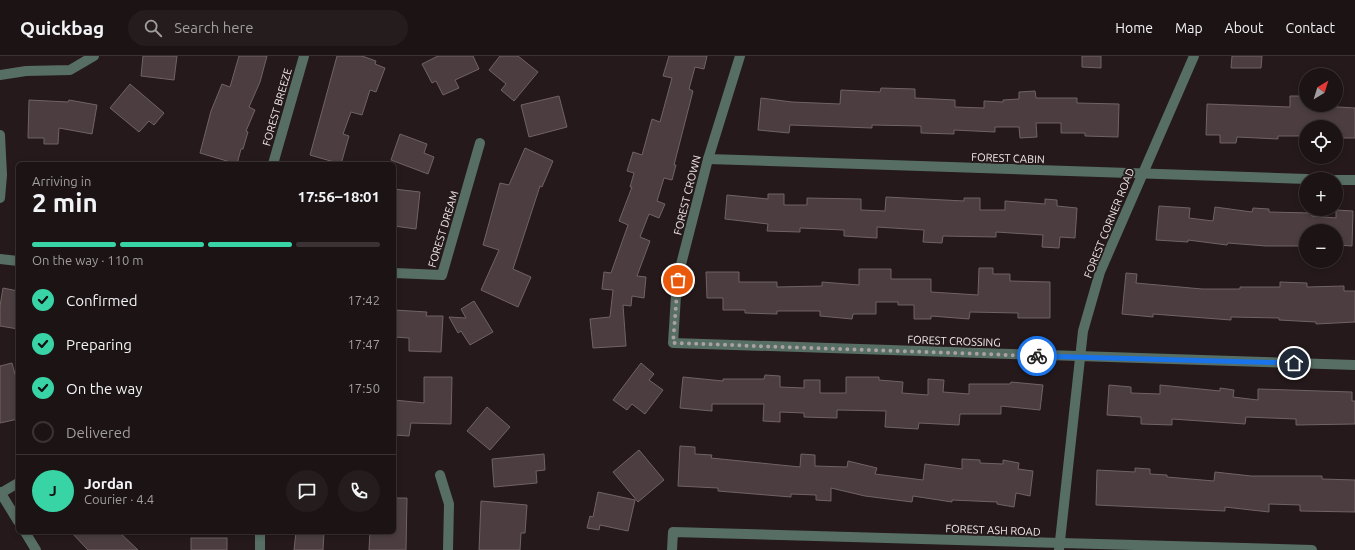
<!DOCTYPE html>
<meta charset="utf-8">
<style>
body{margin:0;font-family:Ubuntu,sans-serif;background:#251c1d;color:#f1f3f6;height:100vh;display:flex;flex-direction:column;font-size:15px;white-space:nowrap}
*{box-sizing:border-box;margin:0}
p{font-size:13px;color:#a09ea0}
.icon{flex:none;width:22px;height:22px;fill:none;stroke:currentColor;stroke-width:2;stroke-linecap:round;stroke-linejoin:round}
.map{position:relative;flex:1;overflow:hidden}
.sheet{position:absolute;left:16px;top:106px;width:380px;height:372px;display:flex;flex-direction:column;background:#1c1314;border-radius:6px;box-shadow:0 2px 6px #0003,0 0 0 1px #3a3234}
.sheet>*{flex:none}
.needle{width:26px;rotate:38deg}
.fabs{position:absolute;left:1299px;top:12px;display:grid;gap:8px}
.fabs a{display:grid;place-items:center;width:44px;height:44px;border-radius:50%;background:#1c1314;box-shadow:0 2px 6px #0003,0 0 0 1px #3a3234;font-size:20px}
.pin{position:absolute;display:grid;place-items:center;width:34px;height:34px;color:#fff;margin:-17px;border:2px solid #fff;border-radius:50%;box-shadow:0 1px 4px #0007}
.courier{position:absolute;display:grid;place-items:center;width:40px;height:40px;margin:-20px;border:3px solid #1a73e8;border-radius:50%;background:#fff;color:#222;box-shadow:0 1px 5px #0007}
.headline em{font-style:normal;font-weight:700}
.headline div{display:flex;flex-direction:column-reverse}
.headline{display:flex;align-items:center;justify-content:space-between;height:68px;padding:0 16px}
h1{font-size:26px;font-weight:700;line-height:30px}
.bar{display:grid;grid-template-columns:repeat(4,1fr);gap:6px 4px;align-content:center;height:48px;padding:0 16px}
.bar i{height:5px;border-radius:3px;background:#3a3234}
.bar .on{background:#38d4a6}
.bar p{grid-column:span 4}
.line{display:flex;align-items:center;gap:10px;padding:0 16px;border-top:1px solid #3a3234}
.line div{flex:1}
.round{display:grid;place-items:center;flex:none;width:42px;height:42px;border-radius:21px;background:#251c1d}
ol{padding:0 16px;list-style:none}
li{display:flex;align-items:center;gap:12px;height:44px}
li p{margin-inline-start:auto}
li .icon{padding:4px;border-radius:50%;background:#38d4a6;color:#111;stroke-width:4}
li:last-child{color:#a09ea0}
li i{width:22px;height:22px;border:2px solid #3a3234;border-radius:50%}
header{display:flex;align-items:center;gap:24px;box-sizing:border-box;height:56px;padding:0 20px;background:#1c1314;border-bottom:1px solid #3a3234}
header strong{font-size:19px}
nav{display:flex;gap:22px;margin-inline-start:auto;font-size:14px}
.search{width:280px;height:36px;background:#251c1d;display:flex;align-items:center;gap:10px;box-sizing:border-box;padding:0 14px;border-radius:22px;color:#a09ea0;font-size:15px}
.map>svg:first-child{display:block}
</style>
<header>
<strong>Quickbag</strong>
<div class="search"><svg class="icon" aria-label="search" viewBox="0 0 24 24"><circle cx="10" cy="10" r="6"/><path d="M15 15l6 6"/></svg>Search here</div>
<nav><a>Home</a><a>Map</a><a>About</a><a>Contact</a></nav>
</header>
<div class="map">
<svg width="1355" height="494" viewBox="0 0 1355 494">
<rect width="100%" height="100%" fill="#25191b"/>
<g fill="#4c3e40" stroke="#716364">
<path d="M143,0H177L174,24L141,20Z"/>
<path d="M239,0H267L260,26L249,51L255,54L246,75L248,76L243,93H241L237,108L200,97L211,55L222,28L230,31Z"/>
<path d="M337,0H362L376,5L375,8L385,12L376,36L370,34L362,59L351,56L343,78L349,80L341,108L310,99Z"/>
<path d="M438,0H473L479,13L455,24L459,32L443,39L436,25L432,27L422,8Z"/>
<path d="M500,0H518L538,16L514,45L501,34L506,28L489,14Z"/>
<path d="M669,0H707L704,13L695,11L689,33L693,35L674,109H676L672,124L664,122L657,145L665,148L659,162L649,158L640,181L650,185L637,220L646,221L644,242L632,240L631,250L623,249L626,290L593,292L590,263L610,261L613,234L602,233L604,216L611,217L628,169L619,165L632,131H630L634,117L627,115L633,96L642,99L652,63L660,66L672,22L663,20Z"/>
<path d="M1082,0H1101V12L1082,11Z"/>
<path d="M1232,0H1262L1261,12H1231Z"/>
<path d="M130,28L164,57L154,69L149,65L139,76L110,52Z"/>
<path d="M881,32L915,33V42L955,44V51L984,52V45L1003,46V44L1019,43V36L1035,35L1036,42H1077V47L1119,48L1118,81L1085,80V77H1061V67H1036L1037,81L1020,82L1019,71H995V76L954,74V78L921,77V70L872,69V72L790,69L789,77L758,74L761,42L792,46L840,48L841,34L880,36Z"/>
<path d="M559,40L567,71L529,81L521,49Z"/>
<path d="M1290,40H1306V49L1355,52V82H1336V71H1306V80H1278V83L1237,81L1236,87H1220V79H1206L1207,48L1290,51Z"/>
<path d="M29,44L68,46L69,44L97,49L92,78L59,72L58,88H44V82H28Z"/>
<path d="M400,78L427,88L424,97L434,101L428,118L391,104Z"/>
<path d="M525,92L553,105L542,131L540,130L513,213L531,221L518,251L481,234L499,194L483,189L500,127L509,129Z"/>
<path d="M394,133L420,136L416,173L394,170Z"/>
<path d="M768,138H784V149H807V142L861,143V154L885,155L886,141L964,145V142H980V154H1005V145L1045,148V143L1057,144V150L1077,152L1075,182L1060,181L1059,192L1042,191L1043,179L996,176V181L943,180L942,187L923,186L924,174L877,171V182L844,180V174L800,172V176L767,175L768,168L725,163L727,139L768,143Z"/>
<path d="M1159,150L1190,152L1189,162L1213,165L1215,151L1252,156L1253,152L1269,153V156L1312,157V160L1336,162V154L1353,155L1352,190L1336,189V175H1306V190H1266L1228,187L1227,189L1188,184V186L1156,184Z"/>
<path d="M979,212H993V218H1010V225L1050,226V262H1018V257L970,256L969,263L931,260V263H914V249H898V246H876V258H853L852,263L820,260V255H777V258L745,257V254H723V242H707L706,216H739V226H777V231L822,230V226L859,229V213H891V223H931V236L978,239Z"/>
<path d="M1126,217L1137,218L1136,227L1202,233H1240V231H1280V226L1307,227V231L1344,230V235H1355V266L1316,268V266L1279,264V262L1231,261V264L1153,258V261L1122,258Z"/>
<path d="M3,232L18,235V273L0,270V250Z"/>
<path d="M474,245L493,276L470,289L461,275L458,277L449,261L466,262L461,253Z"/>
<path d="M394,254L427,256L426,260H443L441,296L409,295V282L394,281Z"/>
<path d="M12,307L18,329V363L0,367V310Z"/>
<path d="M641,307L654,318L649,324L663,334L645,358L632,348L627,354L613,344Z"/>
<path d="M765,319L780,320V331L804,332V324H820V337H846V321H879V324L903,326L902,337L928,339V323L944,324L943,336L969,338V328H1010L1011,326L1043,329L1040,354L1001,350V358H960L959,369L919,367L918,373L885,371L886,355L837,354V362L804,361V357L780,356V366L763,365L764,348H712V355L680,352L683,321L723,325V323H764Z"/>
<path d="M424,321H452L451,368L411,367L409,380L394,379V344L424,347Z"/>
<path d="M1109,329L1131,331V337L1160,338V329L1220,335V332L1234,334L1233,341L1258,344V333L1352,336V345H1355V368L1296,369V363L1246,361L1245,368L1172,363V369L1141,368V361L1107,359Z"/>
<path d="M487,351L510,371L490,394L467,375Z"/>
<path d="M680,390L695,391V398L712,399L711,402L800,411L801,398L815,399V410L847,411L848,405L877,412L875,418L923,424L925,408L962,413V403L980,404V407L1003,408V404L1019,407L1018,413L1033,415L1030,440L1016,437L1014,451L997,448V446L952,444V446L913,440L912,446L865,440L831,432V445L816,444V439L791,438V441L718,435V432L678,430Z"/>
<path d="M639,394L664,424L638,446L613,416Z"/>
<path d="M544,398L545,414L536,415L537,427L494,431L492,403Z"/>
<path d="M1135,412L1150,413V418L1167,419V421L1214,425L1215,416L1251,420H1322V423L1355,424V456L1300,455V449L1269,448V456L1225,451V455L1096,449L1097,414L1135,416Z"/>
<path d="M598,436L635,444L628,475L600,469L599,474L587,472L590,460L593,461Z"/>
<path d="M394,442H407L406,494H369L370,476H394Z"/>
<path d="M481,445L527,449L525,477H521L520,494H479Z"/>
<path d="M71,476H119L138,494H88Z"/>
<path d="M296,476H324L323,494H294Z"/>
<rect x="191" y="482" width="36" height="12"/>
</g>
<g fill="none" stroke-linecap="round" stroke-linejoin="round">
<g stroke="#566e64" stroke-width="10">
<path d="M740,0L708,103L677,224L673,287L1355,309"/>
<path d="M0,19L26,15L70,14L94,0"/>
<path d="M0,79L2,119L0,142"/>
<path d="M708,103L1307,123"/>
<path d="M273,108L304,0"/>
<path d="M1336,124H1355"/>
<path d="M0,203L18,205"/>
<path d="M394,217L442,219L480,87"/>
<path d="M440,419L449,448L448,494"/>
<path d="M0,436L18,465"/>
<path d="M1,437L18,427"/>
<path d="M25,476L36,494"/>
<path d="M260,494V476"/>
<path d="M672,494L673,476L1312,494"/>
<path d="M1059,494L1083,275L1100,216L1194,0"/>
</g>
</g>
<g fill="none" stroke-linecap="round" stroke-linejoin="round">
<path stroke="#aaa1a2" stroke-width="4" stroke-dasharray="0 7.2" d="M678,224L673,287L1037,300"/>
<path stroke="#1a73e8" stroke-width="5" d="M1037,300L1294,307"/>
</g>
<g text-anchor="middle" dominant-baseline="central" stroke-width="4" stroke-linejoin="round" paint-order="stroke">
<g font-size="11" fill="#f2eaea" stroke="#25191b">
<text transform="translate(277 51) rotate(-74)">FOREST BREEZE</text>
<text transform="translate(1008 102) rotate(2)">FOREST CABIN</text>
<text transform="translate(687 139) rotate(-76)">FOREST CROWN</text>
<text transform="translate(1109 167) rotate(-68)">FOREST CORNER ROAD</text>
<text transform="translate(443 173) rotate(-73)">FOREST DREAM</text>
<text transform="translate(954 285) rotate(2)">FOREST CROSSING</text>
<text transform="translate(993 474) rotate(2)">FOREST ASH ROAD</text>
</g>
</g>
</svg>
<div class="fabs">
<a><svg class="needle" viewBox="-14 -14 28 28"><path d="M0-13l5 13h-10z" fill="#e53935"/><path d="M0 13l5-13h-10z" fill="#a09ea0"/></svg></a>
<a><svg class="icon" aria-label="locate" viewBox="0 0 24 24"><circle cx="12" cy="12" r="6"/><path d="M12 2v4M12 18v4M2 12h4M18 12h4"/></svg></a>
<a>+</a>
<a>−</a>
</div>
<div class="pin" style="left:678px;top:224px;background:#ea580c"><svg class="icon" aria-label="bag" viewBox="0 0 24 24"><path d="M5 8h14l-1 12H6zM9 8a3 3 0 0 1 6 0"/></svg></div>
<div class="pin" style="left:1294px;top:307px;background:#1f2937"><svg class="icon" aria-label="home" viewBox="0 0 24 24"><path d="M3 11l9-7 9 7M6 9v11h12V9"/></svg></div>
<div class="courier" style="left:1037px;top:300px"><svg class="icon" aria-label="bike" viewBox="0 0 24 24"><circle cx="6" cy="16" r="4"/><circle cx="18" cy="16" r="4"/><path d="M6 16l4-8h5l3 8M10 8l3 8H6M13 5h3"/></svg></div>
<section class="sheet">
<div class="headline"><div><h1>2 min</h1><p>Arriving in</p></div><em>17:56–18:01</em></div>
<div class="bar"><i class="on"></i><i class="on"></i><i class="on"></i><i></i><p>On the way · 110 m</p></div>
<ol>
<li><svg class="icon" aria-label="check" viewBox="0 0 24 24"><path d="M5 12l5 5 9-10"/></svg>Confirmed<p>17:42</p></li>
<li><svg class="icon" aria-label="check" viewBox="0 0 24 24"><path d="M5 12l5 5 9-10"/></svg>Preparing<p>17:47</p></li>
<li><svg class="icon" aria-label="check" viewBox="0 0 24 24"><path d="M5 12l5 5 9-10"/></svg>On the way<p>17:50</p></li>
<li><i></i>Delivered</li>
</ol>
<div class="line" style="height:72px"><b class="round" style="background:#38d4a6;color:#111">J</b><div><b>Jordan</b><p>Courier · 4.4</p></div><a class="round"><svg class="icon" aria-label="chat" viewBox="0 0 24 24"><path d="M4 5h16v11H9l-5 4z"/></svg></a><a class="round"><svg class="icon" aria-label="phone" viewBox="0 0 24 24"><path d="M5 4h4l2 5-3 2q2 4 5 5l2-3 5 2v4C11 20 4 13 5 4z"/></svg></a></div>
</section>
</div>
